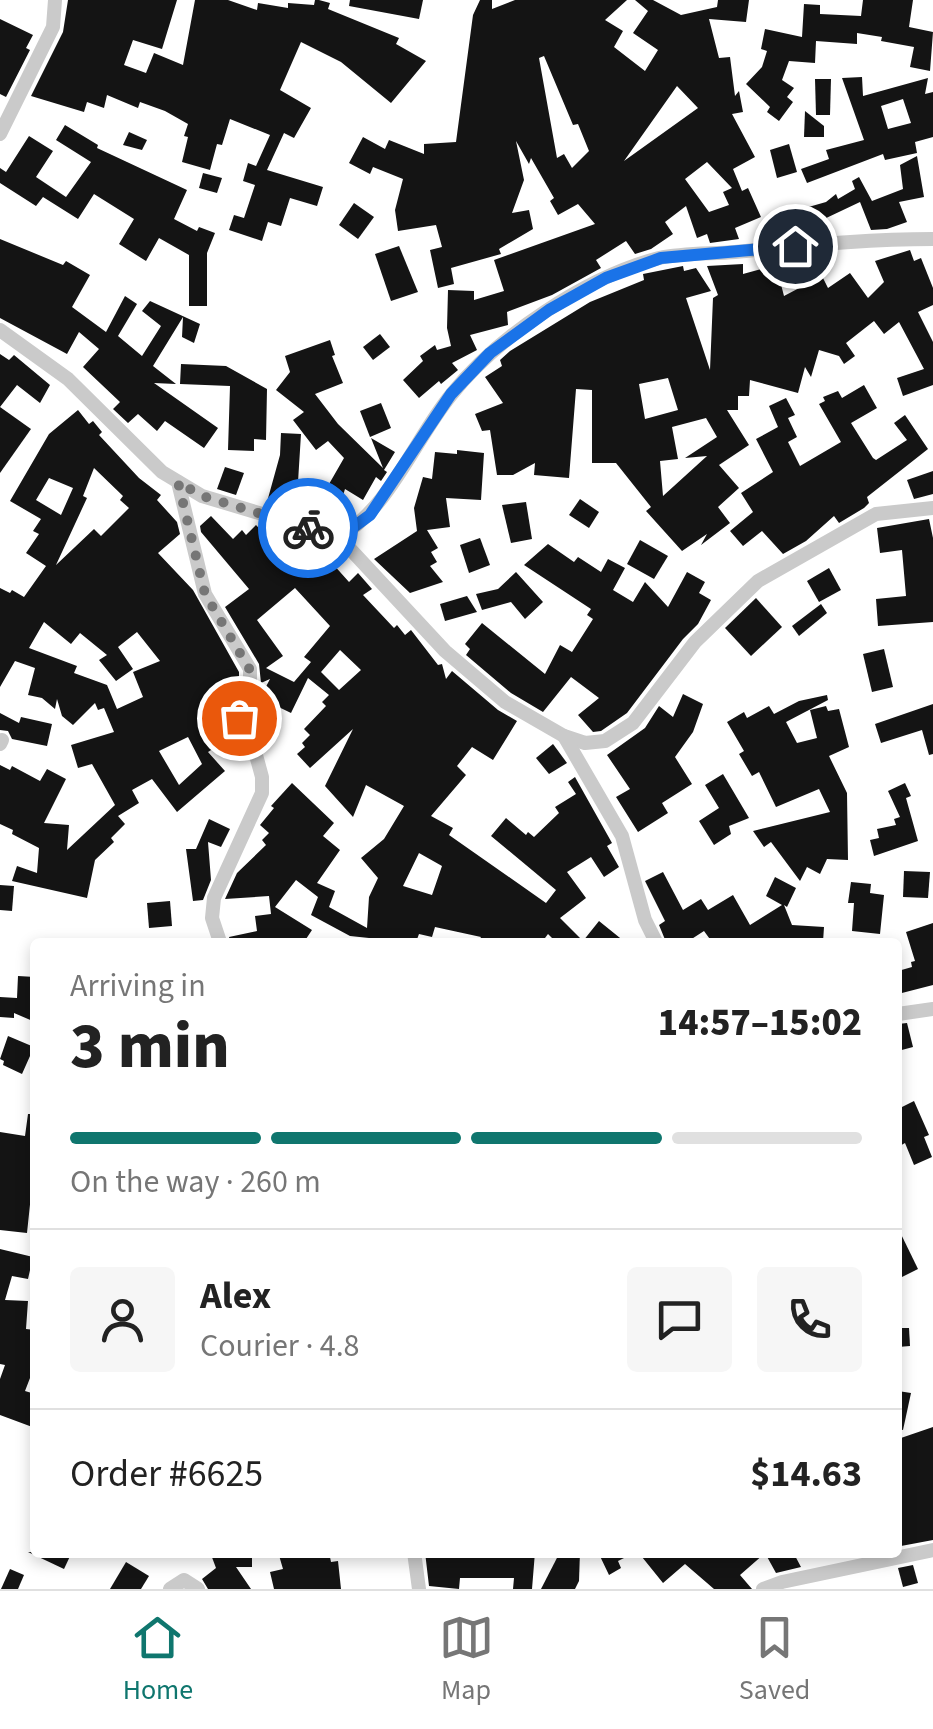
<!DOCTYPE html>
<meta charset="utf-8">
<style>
body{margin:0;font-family:"Source Sans 3",sans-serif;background:#f6f6f6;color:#222;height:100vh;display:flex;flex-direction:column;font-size:38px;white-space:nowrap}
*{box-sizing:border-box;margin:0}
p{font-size:32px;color:#767676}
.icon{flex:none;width:55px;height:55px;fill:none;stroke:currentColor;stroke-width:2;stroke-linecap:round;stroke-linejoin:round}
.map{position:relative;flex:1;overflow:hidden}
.drawer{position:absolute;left:30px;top:938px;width:872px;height:620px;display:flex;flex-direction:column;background:#fff;border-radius:10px;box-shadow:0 5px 15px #0003}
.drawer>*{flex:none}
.pin{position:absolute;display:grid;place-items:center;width:85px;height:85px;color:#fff;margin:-42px;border:5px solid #fff;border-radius:50%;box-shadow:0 2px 10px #0007}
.courier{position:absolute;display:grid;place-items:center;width:100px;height:100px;margin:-50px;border:8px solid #1a73e8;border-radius:50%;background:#fff;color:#222;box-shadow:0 2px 12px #0007}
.summary em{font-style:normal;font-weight:800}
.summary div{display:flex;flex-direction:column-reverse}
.summary{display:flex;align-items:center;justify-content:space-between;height:170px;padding:0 40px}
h1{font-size:65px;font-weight:800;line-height:75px}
.bar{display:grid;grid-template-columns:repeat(4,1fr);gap:15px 10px;align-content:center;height:120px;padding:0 40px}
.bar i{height:12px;border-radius:8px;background:#e0e0e0}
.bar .active{background:#0f766e}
.bar p{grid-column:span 4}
.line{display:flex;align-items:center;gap:25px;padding:0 40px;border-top:2px solid #e0e0e0}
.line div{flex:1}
.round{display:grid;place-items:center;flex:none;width:105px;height:105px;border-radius:10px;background:#f6f6f6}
.dock{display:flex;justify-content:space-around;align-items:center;height:140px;border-top:2px solid #e0e0e0;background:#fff;font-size:28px;color:#767676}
.dock a{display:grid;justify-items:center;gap:5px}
.dock .active{color:#0f766e}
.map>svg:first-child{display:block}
</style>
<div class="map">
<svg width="933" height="1589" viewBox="0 0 933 1589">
<rect width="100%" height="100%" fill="#fff"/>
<g fill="#141414" fill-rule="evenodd">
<path d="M68,0H177L162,49L133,40L124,65L146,73L154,53L183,65L195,0H228L257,10L258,3L288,8V3L314,5L315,0H319L330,3L328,9L399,38L396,44L426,61L391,103L341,62L301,42L280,90L311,108L294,138L284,133L267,170L323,187L317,206L290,198L281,226L268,222L262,241L229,230L234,215L244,218L255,185L243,181L248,163L256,166L270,135L230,119L222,145L217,144L210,170L182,162L188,137L184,136L188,124L165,111L140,102L138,108L107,95L104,108L87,102L84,112L31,96L63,32Z"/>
<path d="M350,0H423L419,19L349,6Z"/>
<path d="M480,0H492V9L515,0H627L605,20L623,31L614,47L645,71L658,50L633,33L648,11L635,0H653L681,15L717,7L718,0H749L746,22L709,19L719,58L730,57L735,96L739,91L743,112L732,114L755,157L733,169L742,191L748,188L761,217L735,228L739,239L710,243L707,234L697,238L686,206L665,222L673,234L651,249L635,254L626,241L596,260L601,268L552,295L507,312L508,325L470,335L477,350L452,363L458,370L441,384L439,381L419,398L403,380L423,361L420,356L435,345L437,350L451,346L447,328L448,290L474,291V300L504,291L494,260L595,224L578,204L558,215L550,201L554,198L531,158L529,164L516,141L524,180L512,213L529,210L533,229L499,249L501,254L451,268L454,284L438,288L430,250L442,247L436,225L398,231L395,210L403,179L373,167L370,174L349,163L363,137L385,149L389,140L424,154V144L456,142L473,15ZM544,56L573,125L578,124L589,151L572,168L564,154L557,158L539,58ZM677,86L698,108L624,161ZM707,162L732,188L723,192L729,205L709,212L685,179Z"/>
<path d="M863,0H913L909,27L933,32L930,71L910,67L914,47L881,41L882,37L857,33V44L816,41L815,63L789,61L782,80L794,88L787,97L793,102L779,121L767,112L770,107L746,84L762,67L767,51L761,49L765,29L802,37L804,4L820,5V14L861,16Z"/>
<path d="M0,19L33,35L26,48L30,50L6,97L0,94Z"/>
<path d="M862,77L863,96L928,78L925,94L933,92V137L915,142L917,153L885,160L883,154L807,183L801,169L829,159L826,150L864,140L842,78ZM903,99L911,123L888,129L881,106Z"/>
<path d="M815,79H831L830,115H816Z"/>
<path d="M805,111L824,126V137H804Z"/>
<path d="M65,125L98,145L97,148L187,190L174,219L197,231L199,227L215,233L207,253V306H189V255L159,238L146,261L119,244L134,219L94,194L78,219L43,197L36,206L0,183V168L6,172L29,136L53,151L36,177L66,197L91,162L56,140Z"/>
<path d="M129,132L147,140L142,150L123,145Z"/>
<path d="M789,144L797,172L777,178L770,150Z"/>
<path d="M917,156L924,197L899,202L907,222L887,229L871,230L860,202L822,220L825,230L806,235L798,210L826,202L836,194L838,199L855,189L852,181L859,177L872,201L903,189L900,165Z"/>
<path d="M203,173L222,178L217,193L199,188Z"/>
<path d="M354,203L374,217L358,239L339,225Z"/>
<path d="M0,239L63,265L66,261L90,275L72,307L106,332L125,296L137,304L118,336L142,356L161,326L142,311L150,301L200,324L194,343L182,337L183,317L153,366L176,384L154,383L218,428L204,448L165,421L157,431L138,414L128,423L113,409L120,402L83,367L99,349L79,332L67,354L0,318Z"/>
<path d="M399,246L418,292L391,301L375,254Z"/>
<path d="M910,250L914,261L921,258L933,288V305L918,312L933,342V385L903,396L897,378L924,369L899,322L884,334L874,321L846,343L855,356L844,364L839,356L819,350L811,377L805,367L798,393L750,380L749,396H738V410H727L749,445L719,465L739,488L718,507L730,523L701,545L707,534L682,551L646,511L651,507L616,463H592V390L576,389L569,478L534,475L535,463L513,475H497L490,430L482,431L475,414L503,403L485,377L502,366L500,360L510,351L590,302L644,280L643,274L683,266L684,271L696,268L711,291L686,298L710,370L713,298L718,295L707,266L743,264V274L776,265L784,296L822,276L828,288L850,273L868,298L884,282L875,261ZM668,378L678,410L645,419L639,384ZM706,418L717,437L685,458L707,456L663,496L660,461L678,459L672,427Z"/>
<path d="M380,334L390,347L373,360L363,347Z"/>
<path d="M330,340L335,355L332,356L343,383L315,394L338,424L383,468L371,438L395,452L384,470L387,472L381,481L376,477L363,500L345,489L334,524L267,502L280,455L281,433L301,434L298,482L325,491L344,458L328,441L316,450L293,420L304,412L276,390L290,372L285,356Z"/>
<path d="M0,354L9,360L14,355L50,385L40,403L17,385L0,407Z"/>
<path d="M181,364L226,366L267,389L266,440L254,439V451L228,450L230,386L180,384Z"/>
<path d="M864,385L877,408L851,423L873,458L876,460L907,440L894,423L905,415L928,449L867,497L869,503L864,508L839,523L834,516L806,541L783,554L762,531L743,546L730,531L753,512L741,493L773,472L756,439L778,427L769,406L786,398L795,415L788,418L797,437L788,442L800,466L841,442L819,404L825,401L823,397L838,391L842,398Z"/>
<path d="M381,403L391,428L370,437L360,411Z"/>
<path d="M0,407L31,429L0,473Z"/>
<path d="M78,410L89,424L93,421L102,432L99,435L139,478L161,495L157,500L177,522L180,534L158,553L193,590L239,672V684L231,696L219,701L224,709L219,712L233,736L208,752L225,771L177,812L152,779L132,790L139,803L118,816L125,824L111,838L114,842L95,860L87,898L12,881L17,866L37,873L39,848L12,834L13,830L0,824V765L10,770L12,766L40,781L47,769L66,779L44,823L69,825L67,850L115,805L92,764L78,768L71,745L114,732L104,708L98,710L95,703L73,725L62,716L57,699L55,709L42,698L28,695L35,668L15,661L0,687V588L10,593L12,590L24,597L46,566L26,553L39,534L33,531L41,519L10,501L49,434ZM94,468L123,496L120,500L129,508L101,536L94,529L56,565L87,498L83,496ZM49,478L73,488L61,515L36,500ZM44,622L71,644L80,633L107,655L99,660L116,681L133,669L118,647L137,632L160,661L133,672L143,697L117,709L107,685L74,673L77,666L29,648ZM188,737L202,764L179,785L159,751Z"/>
<path d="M457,450L484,453L481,500L446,498L450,527L427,530L438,548L431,552L437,562L430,566L443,582L410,593L374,559L417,531L414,508L423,477L432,479L435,452L457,454Z"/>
<path d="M225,467L244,473L236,495L217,489Z"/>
<path d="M933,471V494L914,499L907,480Z"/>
<path d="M580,499L599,512L589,528L569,515Z"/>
<path d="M526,502L532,539L511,543L502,505Z"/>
<path d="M211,516L233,539L242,530L246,535L256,525L273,543L279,537L290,547L297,539L315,556L323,547L336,559L332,563L349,582L358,573L372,589L363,595L394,628L397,625L405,635L411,630L438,665L442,664L446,679L452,671L498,710L517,721L493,760L472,747L457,766L466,775L431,816L453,828L449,835L546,903L556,890L491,836L506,818L526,835L528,832L534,837L559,813L555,807L576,794L568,782L575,777L612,843L607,846L619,867L604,877L591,857L567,872L586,898L560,918L583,941L599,921L625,942H556L548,934L542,942H478L481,937L435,927L432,937L419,934L416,942H368L369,938L350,936L311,915L318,897L296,880L275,907L312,930L304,942H230L229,937L257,931L255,916L271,914L269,896L225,899L237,873L266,845L262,840L269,833L260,825L274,808L271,806L292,783L334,823L323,836L340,850L317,883L335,891L329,907L367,928L369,897L378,878L361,858L384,839L404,806L366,785L353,817L325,786L353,729L310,768L297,754L305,747L302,743L310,735L304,729L326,706L322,702L329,695L308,678L291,713L260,698L270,679L261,683L259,664L225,607L249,589L201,532L200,526ZM295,588L330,626L304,657L311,662L294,682L266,668L283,656L257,620ZM340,650L361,670L339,690L321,672ZM419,853L442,866L432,895L403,886Z"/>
<path d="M929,519L933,538V622L878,626L876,599L906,596L902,550L880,553L877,528Z"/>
<path d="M480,538L490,565L469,573L460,545Z"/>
<path d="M640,540L668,556L654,579L627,564Z"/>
<path d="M548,544L574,562L578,557L601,572L608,559L625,568L613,590L633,602L645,582L668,607L687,572L705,582L699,593L711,600L698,624L683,639L627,713L601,731L593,732L578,715L599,698L571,677L543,712L511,693L466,655L470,649L465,644L482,623L545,674L560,645L572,652L593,619L587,615L591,609L524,565Z"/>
<path d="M829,568L841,590L819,602L807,581Z"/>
<path d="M516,572L543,602L525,619L511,602L482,610L476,594L498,589Z"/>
<path d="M467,596L477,612L445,621L440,604Z"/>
<path d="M756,598L782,627L751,656L725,628Z"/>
<path d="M821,604L827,613L799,636L792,626Z"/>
<path d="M884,649L893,687L872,692L863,654Z"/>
<path d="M683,694L703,704L693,732L675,757L692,784L662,803L668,813L638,832L616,797L630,789L607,755L645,728L659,706L673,717Z"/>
<path d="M827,695L828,700L786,722L797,743L817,738L810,710L826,706L828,711L839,709L849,747L829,756L847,793L848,860L827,859L820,874L807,867L800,881L771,842L764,847L753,831L830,812L819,789L776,807L759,772L752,776L739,754L744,751L727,722L744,712L747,718L769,706L774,714L799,701Z"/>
<path d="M933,704V754L929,755L922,730L881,743L875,724Z"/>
<path d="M0,713L19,723L21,717L52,724L47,746L12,739L8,731L0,730Z"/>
<path d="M553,744L567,763L549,774L536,758Z"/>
<path d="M723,774L749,818L729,826L731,834L714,845L699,821L719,808L705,785Z"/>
<path d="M905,783L911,796L906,798L918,841L874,856L870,840L879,838L877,829L896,825L894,819L900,817L888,791Z"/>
<path d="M209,819L230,829L221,847L208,842L211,880L203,900L193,901L186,849H196Z"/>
<path d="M904,871L930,872L928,898L903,897Z"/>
<path d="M663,872L683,910L701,899L708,910L733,895L750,925L782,905L766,896L775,877L796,888L787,907L784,905L792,925L824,927L823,942H712L704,931L687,942H666L659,925L665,921L645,881Z"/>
<path d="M851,882L871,884L870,893L884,895L880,934L852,931L854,903H848Z"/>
<path d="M0,885L14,886L12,911L0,910Z"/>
<path d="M170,901L172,926L149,928L147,903Z"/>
<path d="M933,923V985L898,994V971L912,967L911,962L915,961L906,932Z"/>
<path d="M18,976L35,977V1022L14,1013V1018L0,1017V997L17,998Z"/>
<path d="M907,1023L913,1047L898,1051V1024Z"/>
<path d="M8,1036L34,1047L22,1074L3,1065L4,1061L0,1059Z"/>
<path d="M914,1101L929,1135L924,1137L932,1157L914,1165L905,1143L898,1147V1109Z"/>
<path d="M28,1114H35V1196L31,1195L27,1233L0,1230V1132L25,1136Z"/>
<path d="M898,1228L918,1269L898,1279Z"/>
<path d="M0,1249L33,1257L28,1279L12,1276L5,1300L28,1301L26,1329L35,1330V1365L25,1391L35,1394V1428L0,1415V1379L5,1365L0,1364Z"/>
<path d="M898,1328H909L910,1346L898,1347Z"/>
<path d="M898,1391L911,1393L903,1430L898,1429Z"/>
<path d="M933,1427V1540L901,1546L898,1537V1439Z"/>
<path d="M28,1552H72L64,1569Z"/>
<path d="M210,1552H252V1567H236L251,1589H208L202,1579L216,1568Z"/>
<path d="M278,1552H329L331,1562L338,1561L341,1589H274L270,1572L283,1569Z"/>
<path d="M425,1552H535L532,1589H513L514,1578H460L459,1589L429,1586Z"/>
<path d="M560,1552H580L579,1581L575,1589H541Z"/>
<path d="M598,1552H636L618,1561L621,1568L609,1575Z"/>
<path d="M638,1552H793L801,1567L776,1573L765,1553L740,1575L752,1589H714L685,1564L663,1583Z"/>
<path d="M126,1562L149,1576L141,1589H110Z"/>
<path d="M913,1565L918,1583L903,1587L898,1568Z"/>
<path d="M10,1569L24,1575L18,1589H1Z"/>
</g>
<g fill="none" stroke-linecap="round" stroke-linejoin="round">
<g stroke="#cacaca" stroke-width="14">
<path d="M0,134L53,27L55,0"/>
<path d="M0,330L68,379L162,472L202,496L339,537C389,509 415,439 451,395C498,336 586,277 659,258C683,253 711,254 735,252C801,246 866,239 933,239"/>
<path d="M178,482L205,594L250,669V687L237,706L239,718L256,755L262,777V793L214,898L212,918L220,942"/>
<path d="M339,537L445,651L505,702L564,736L585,743L605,741L633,723L695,642L758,581L876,514L933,508"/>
<path d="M564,736L622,836L645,920L656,942"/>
<path d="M0,744L2,740"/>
<path d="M898,1014L933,1009"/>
<path d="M414,1552L419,1589"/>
<path d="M170,1589L184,1580L198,1589"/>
<path d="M763,1589L782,1582L933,1550"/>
</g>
</g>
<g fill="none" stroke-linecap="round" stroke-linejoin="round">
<path stroke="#767676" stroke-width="10" stroke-dasharray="0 18" d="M239,718L237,706L250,687V670L205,594L178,482L202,496L308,528"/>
<path stroke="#1a73e8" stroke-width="12" d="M308,528L340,537L370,515L451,394L490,353L549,310L606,278L661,258L795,246"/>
</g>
</svg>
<div class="pin" style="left:239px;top:718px;background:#ea580c"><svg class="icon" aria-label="bag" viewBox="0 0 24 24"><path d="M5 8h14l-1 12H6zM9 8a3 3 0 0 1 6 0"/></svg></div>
<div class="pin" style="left:795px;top:246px;background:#1f2937"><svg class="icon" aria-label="home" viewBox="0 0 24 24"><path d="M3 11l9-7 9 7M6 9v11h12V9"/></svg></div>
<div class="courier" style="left:308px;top:528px"><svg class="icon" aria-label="bike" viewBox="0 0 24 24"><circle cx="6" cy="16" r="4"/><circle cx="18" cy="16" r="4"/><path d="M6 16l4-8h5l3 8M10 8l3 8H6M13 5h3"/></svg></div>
<section class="drawer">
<div class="summary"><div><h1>3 min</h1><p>Arriving in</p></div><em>14:57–15:02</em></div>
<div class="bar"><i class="active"></i><i class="active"></i><i class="active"></i><i></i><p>On the way · 260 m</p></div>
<div class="line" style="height:180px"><a class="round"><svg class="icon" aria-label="person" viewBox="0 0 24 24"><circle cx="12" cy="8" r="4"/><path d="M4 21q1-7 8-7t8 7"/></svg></a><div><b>Alex</b><p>Courier · 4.8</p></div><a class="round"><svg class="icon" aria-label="chat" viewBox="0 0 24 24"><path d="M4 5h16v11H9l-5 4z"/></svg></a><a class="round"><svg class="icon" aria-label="phone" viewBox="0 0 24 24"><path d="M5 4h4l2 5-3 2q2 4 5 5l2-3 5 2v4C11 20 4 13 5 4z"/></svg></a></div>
<div class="line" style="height:130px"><div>Order #6625</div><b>$14.63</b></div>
</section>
</div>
<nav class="dock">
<a class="active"><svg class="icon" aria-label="home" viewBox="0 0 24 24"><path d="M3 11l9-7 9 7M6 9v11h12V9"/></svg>Home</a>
<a><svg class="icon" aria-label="map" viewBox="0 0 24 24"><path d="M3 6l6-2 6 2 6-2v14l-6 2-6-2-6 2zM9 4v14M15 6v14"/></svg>Map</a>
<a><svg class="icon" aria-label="saved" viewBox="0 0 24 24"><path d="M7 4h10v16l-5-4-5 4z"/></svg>Saved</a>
</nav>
